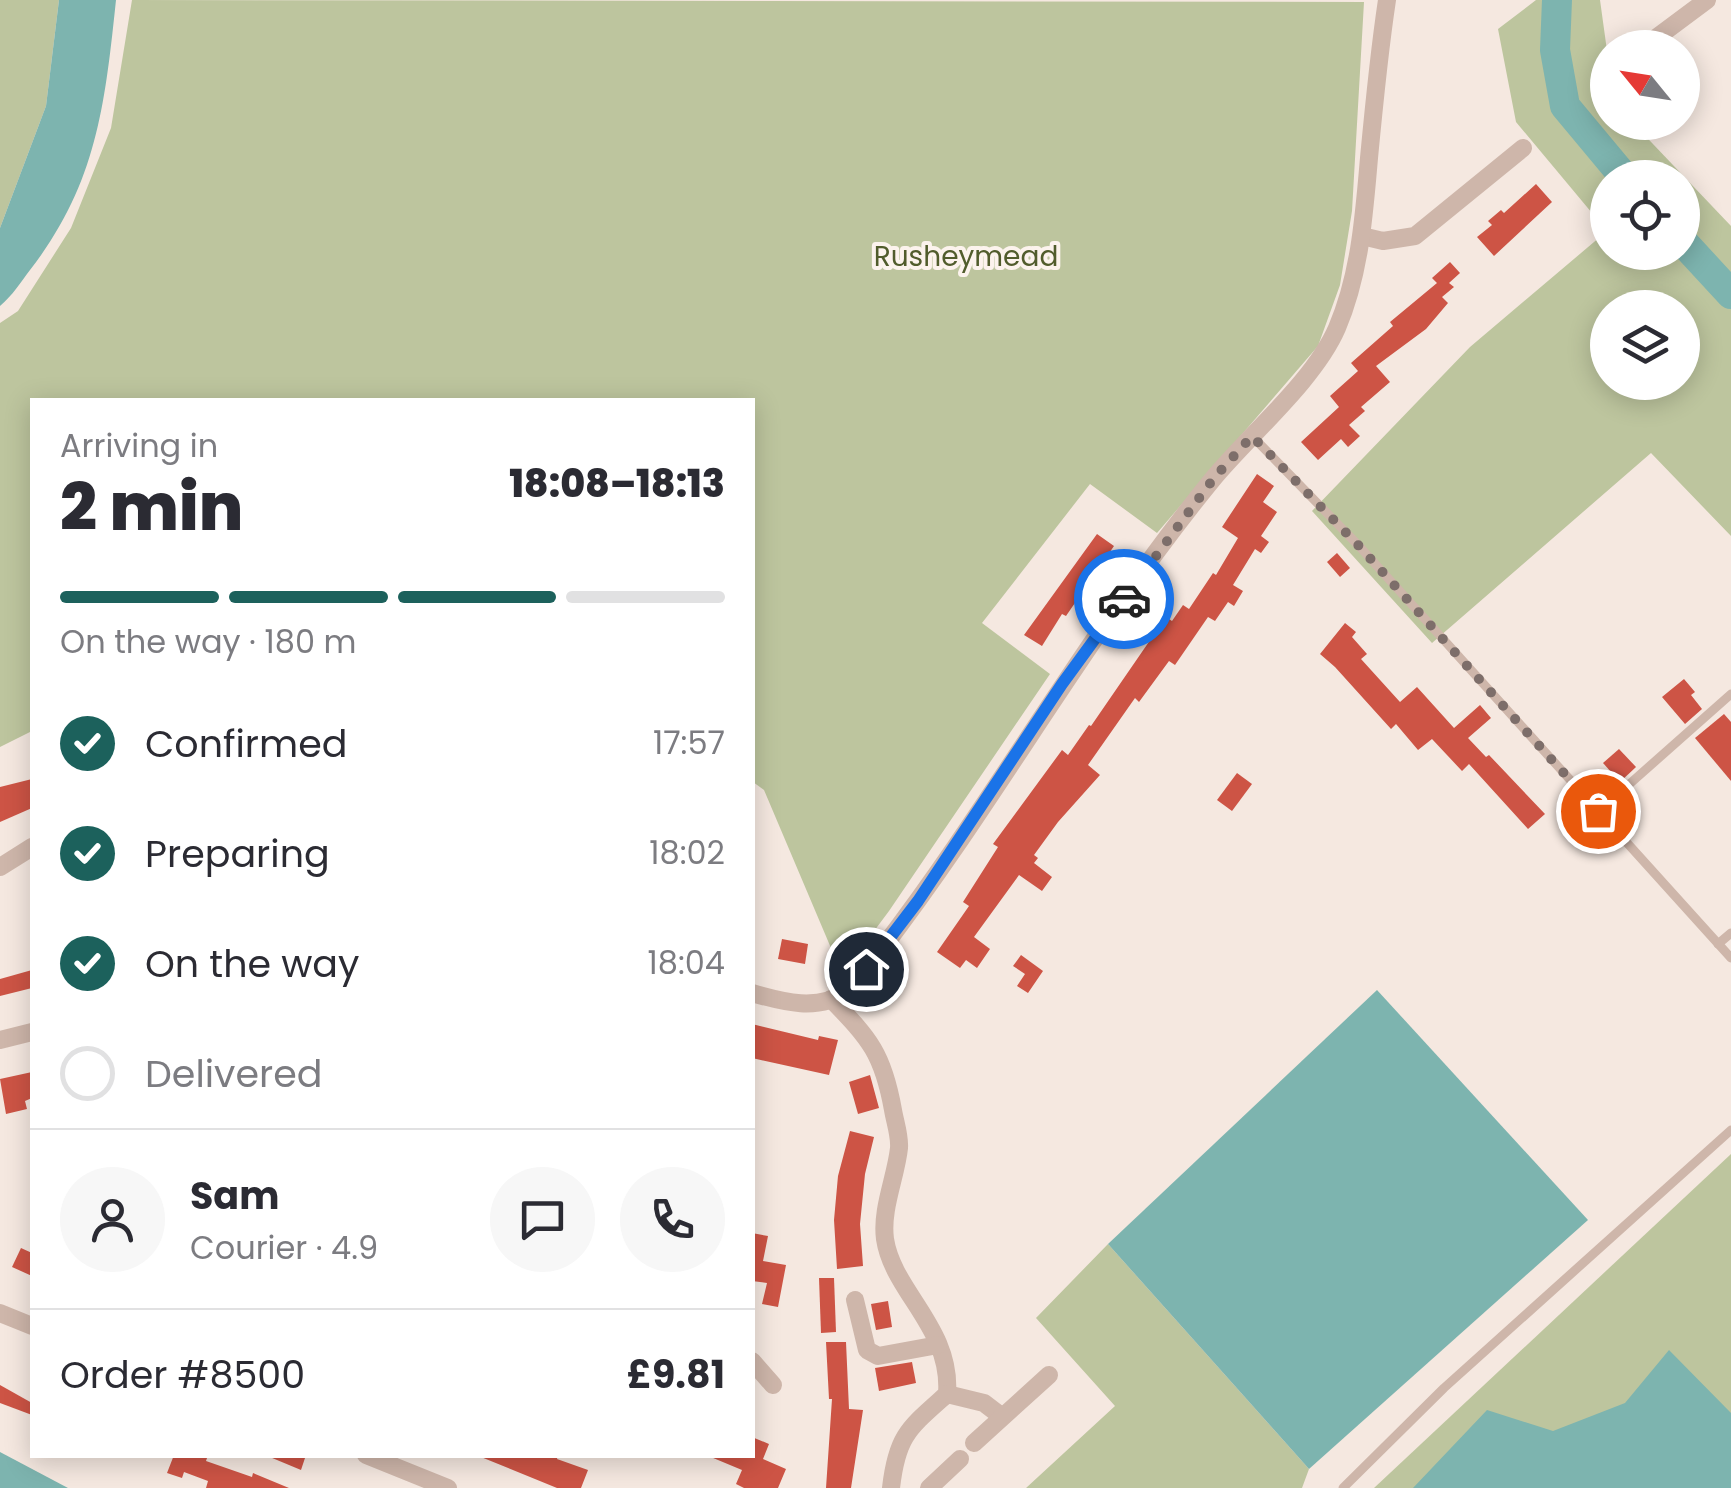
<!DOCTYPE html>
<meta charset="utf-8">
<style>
body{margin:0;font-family:Poppins,sans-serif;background:#f7f7f7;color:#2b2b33;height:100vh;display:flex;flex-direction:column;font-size:38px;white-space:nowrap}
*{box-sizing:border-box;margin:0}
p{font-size:32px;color:#7c7c81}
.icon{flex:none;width:55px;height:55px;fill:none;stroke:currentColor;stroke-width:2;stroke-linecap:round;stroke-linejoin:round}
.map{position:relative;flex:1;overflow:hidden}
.panel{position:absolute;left:30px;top:398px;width:725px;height:1060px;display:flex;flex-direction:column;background:#fff;border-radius:0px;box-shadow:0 5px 25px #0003}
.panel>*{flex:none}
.needle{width:65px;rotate:300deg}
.fabs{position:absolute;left:1590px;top:30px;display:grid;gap:20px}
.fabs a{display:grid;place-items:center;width:110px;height:110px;border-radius:50%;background:#fff;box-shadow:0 5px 25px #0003;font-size:50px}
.pin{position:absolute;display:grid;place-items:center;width:85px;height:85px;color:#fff;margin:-42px;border:5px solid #fff;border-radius:50%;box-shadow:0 2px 10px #0007}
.courier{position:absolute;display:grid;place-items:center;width:100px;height:100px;margin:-50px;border:8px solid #1a73e8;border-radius:50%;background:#fff;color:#222;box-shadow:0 2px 12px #0007}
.overview em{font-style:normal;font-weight:800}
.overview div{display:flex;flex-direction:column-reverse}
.overview{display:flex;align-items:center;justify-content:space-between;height:170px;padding:0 30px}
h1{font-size:65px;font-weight:800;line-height:75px}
.bar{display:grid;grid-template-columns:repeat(4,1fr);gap:15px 10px;align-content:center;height:120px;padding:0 30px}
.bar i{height:12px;border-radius:8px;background:#e1e1e2}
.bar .active{background:#1c615c}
.bar p{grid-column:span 4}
.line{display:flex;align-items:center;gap:25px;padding:0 30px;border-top:2px solid #e1e1e2}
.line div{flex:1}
.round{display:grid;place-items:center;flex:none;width:105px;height:105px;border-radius:52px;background:#f7f7f7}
ol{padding:0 30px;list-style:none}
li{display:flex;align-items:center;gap:30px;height:110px}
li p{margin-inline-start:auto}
li .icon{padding:10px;border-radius:50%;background:#1c615c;color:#fff;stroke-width:4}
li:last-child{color:#7c7c81}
li i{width:55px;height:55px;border:5px solid #e1e1e2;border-radius:50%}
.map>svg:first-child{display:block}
</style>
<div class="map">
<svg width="1731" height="1488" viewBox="0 0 1731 1488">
<rect width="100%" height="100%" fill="#f5e8e0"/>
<g fill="#bdc59e" fill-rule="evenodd">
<path d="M0,0H59L46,106L0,228Z"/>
<path d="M132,0L1364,2L1352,211L1340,285L1318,346L1157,533L1090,484L982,623L1050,674L889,911L842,974L764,790L753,782L752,400H32V731L0,747V323L18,311L71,228L111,128Z"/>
<path d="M1536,0H1600L1608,58V122L1633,123L1731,226V536L1651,453L1432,643L1312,511L1470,347L1607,231L1516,122L1498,29ZM1608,178H1682V252H1608ZM1608,308H1682V382H1608Z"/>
<path d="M1731,1154V1488H1374Z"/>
<path d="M1108,1244L1309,1469L1302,1488H1026L1115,1406L1036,1318Z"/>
</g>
<g fill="#7db4af">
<path d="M59,0H116C105,104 97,184 30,270C21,282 12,296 0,306V228L46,106Z"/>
<path d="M1377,990L1588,1220L1309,1469L1108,1244Z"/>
<path d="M1669,1350L1731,1413V1488H1413L1487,1410L1553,1431L1625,1403Z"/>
<path d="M0,1452L68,1488H0Z"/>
</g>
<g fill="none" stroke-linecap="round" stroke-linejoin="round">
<g stroke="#7db4af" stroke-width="30">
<path d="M1557,0L1555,50L1565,106L1625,178"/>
<path d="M1682,241L1731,294"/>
</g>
</g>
<g fill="#cd5445">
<path d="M1536,184L1552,202L1494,256L1477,237L1492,225L1488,221L1501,210L1504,213Z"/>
<path d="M1450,262L1460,273L1449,283L1454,287L1442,297L1448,303L1426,329L1376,366L1390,382L1361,407L1365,411L1349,425L1360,436L1348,447L1341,439L1318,460L1301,442L1339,407L1330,396L1358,371L1351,363L1393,326L1390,322L1437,283L1432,278Z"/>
<path d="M1257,474L1274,486L1263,502L1277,512L1261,536L1269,542L1261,553L1255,549L1233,585L1243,591L1234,606L1228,602L1215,621L1208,617L1175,665L1169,661L1139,702L1135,698L1088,765L1100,775L1058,822L1034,855L1038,858L1034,863L1052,877L1042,891L1019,875L974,937L990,949L977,968L966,960L960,968L937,952L969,906L963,902L998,847L993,844L1062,750L1068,755L1089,725L1091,726L1166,617L1172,621L1183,605L1189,609L1213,573L1216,575L1238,538L1222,527Z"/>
<path d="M1097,534L1114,546L1066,616L1062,614L1042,646L1024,635Z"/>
<path d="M1337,553L1350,568L1340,577L1327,562Z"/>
<path d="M1345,623L1356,632L1352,637L1367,654L1361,659L1400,702L1417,687L1454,728L1480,705L1491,718L1468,738L1486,757L1489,755L1545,814L1528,829L1469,764L1462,771L1432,739L1418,750L1396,724L1391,729L1335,667L1320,654Z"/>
<path d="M1684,679L1695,692L1691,695L1702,709L1685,724L1662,697Z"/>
<path d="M1724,714L1731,722V781L1695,738Z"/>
<path d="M1619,749L1636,767L1620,782L1603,763Z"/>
<path d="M1237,773L1252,784L1232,811L1217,800Z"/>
<path d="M32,779V808L0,822V787Z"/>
<path d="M782,939L808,944L805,964L778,959Z"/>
<path d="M1021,955L1043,971L1028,993L1017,986L1025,974L1013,966Z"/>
<path d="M32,970V988L0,996V979Z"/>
<path d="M752,1024L818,1040L819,1036L838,1040L829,1075L752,1058Z"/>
<path d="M32,1072V1098L25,1101L27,1109L6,1114L0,1079Z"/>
<path d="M870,1075L879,1108L858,1114L849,1082Z"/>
<path d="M850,1131L874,1137L865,1174L860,1224L863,1266L837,1269L834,1220L838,1176Z"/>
<path d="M752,1233L768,1236L763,1261L786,1265L778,1307L762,1304L767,1283L752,1281Z"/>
<path d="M21,1248L32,1253V1276L12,1267Z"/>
<path d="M819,1278H834L836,1332L821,1333Z"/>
<path d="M888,1301L892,1327L876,1330L871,1304Z"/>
<path d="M826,1342H846L849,1409L863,1410L851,1488H826L832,1399H829Z"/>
<path d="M912,1362L916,1383L879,1391L875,1368Z"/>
<path d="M0,1385L32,1403V1415L0,1403Z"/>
<path d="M752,1437L769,1444L763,1459L786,1469L778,1488H744L736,1484L742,1470L706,1455H752Z"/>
<path d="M174,1455H208L206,1461L252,1477L253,1473L289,1488H206L208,1481L184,1472L182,1478L167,1473Z"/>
<path d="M265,1455H306L301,1470Z"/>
<path d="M476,1455H558L557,1459L588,1470L581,1488H557Z"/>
</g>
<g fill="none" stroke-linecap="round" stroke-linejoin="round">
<g stroke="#ceb6aa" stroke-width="9">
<path d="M1252,436L1359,546L1731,958"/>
<path d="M1599,811L1731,694"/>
<path d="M1718,944L1731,933"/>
<path d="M1343,1488L1444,1388L1731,1130"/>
</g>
<g stroke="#ceb6aa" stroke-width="18">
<path d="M1653,48L1656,38L1707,0"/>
<path d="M1362,236L1383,241L1415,236L1523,148"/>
<path d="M0,867L32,847"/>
<path d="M752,993C783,1002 819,1012 847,991C860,981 871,963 881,950C907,916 932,881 956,846C1040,723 1118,595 1212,480C1249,435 1314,381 1337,328C1360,274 1364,216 1369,158C1374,105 1379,53 1387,0"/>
<path d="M831,999C870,1039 883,1054 893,1110C895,1122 900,1136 899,1148C896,1177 881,1209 885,1239C893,1292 952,1328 947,1394C909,1428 897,1435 891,1488"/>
<path d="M0,1040L32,1032"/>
<path d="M855,1300L867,1350L878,1356L938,1345"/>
<path d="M0,1313L32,1326"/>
<path d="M752,1361L773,1385"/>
<path d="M947,1394L984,1403L1001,1416"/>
<path d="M974,1443L1049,1375"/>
<path d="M366,1455L448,1488"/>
<path d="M929,1488L960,1459"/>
</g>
</g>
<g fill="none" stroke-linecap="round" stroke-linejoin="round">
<path stroke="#7d6e6a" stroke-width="10" stroke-dasharray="0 18" d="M1124,599L1214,478L1252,436L1359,546L1598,811"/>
<path stroke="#1a73e8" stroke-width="12" d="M866,969L918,901L1062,684L1124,599"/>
</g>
<g text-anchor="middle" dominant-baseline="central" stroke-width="8" stroke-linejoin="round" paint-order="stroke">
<g font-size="28" fill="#515c2c" stroke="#fcf3ed">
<text x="966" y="256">Rusheymead</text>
</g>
</g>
</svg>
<div class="fabs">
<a><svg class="needle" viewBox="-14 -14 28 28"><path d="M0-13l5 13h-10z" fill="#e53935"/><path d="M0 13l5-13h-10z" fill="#7c7c81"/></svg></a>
<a><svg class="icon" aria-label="locate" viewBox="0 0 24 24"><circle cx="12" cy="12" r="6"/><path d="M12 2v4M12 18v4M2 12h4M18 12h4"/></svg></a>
<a><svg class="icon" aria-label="layers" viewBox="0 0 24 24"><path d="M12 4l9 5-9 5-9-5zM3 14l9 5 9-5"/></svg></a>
</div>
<div class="pin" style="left:1598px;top:811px;background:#ea580c"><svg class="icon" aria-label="bag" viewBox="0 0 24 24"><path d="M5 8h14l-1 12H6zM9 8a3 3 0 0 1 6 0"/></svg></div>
<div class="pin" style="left:866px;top:969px;background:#1f2937"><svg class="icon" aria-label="home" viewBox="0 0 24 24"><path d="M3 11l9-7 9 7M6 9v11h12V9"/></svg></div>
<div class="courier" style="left:1124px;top:599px"><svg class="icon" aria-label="car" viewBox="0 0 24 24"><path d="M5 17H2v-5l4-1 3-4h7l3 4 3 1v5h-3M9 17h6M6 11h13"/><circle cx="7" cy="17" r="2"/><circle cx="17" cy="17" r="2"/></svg></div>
<section class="panel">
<div class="overview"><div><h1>2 min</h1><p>Arriving in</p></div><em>18:08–18:13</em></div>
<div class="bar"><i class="active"></i><i class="active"></i><i class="active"></i><i></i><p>On the way · 180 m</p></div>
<ol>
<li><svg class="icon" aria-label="check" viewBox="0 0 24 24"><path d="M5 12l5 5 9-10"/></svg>Confirmed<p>17:57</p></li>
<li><svg class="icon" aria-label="check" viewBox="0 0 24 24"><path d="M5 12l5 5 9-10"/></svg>Preparing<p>18:02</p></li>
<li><svg class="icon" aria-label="check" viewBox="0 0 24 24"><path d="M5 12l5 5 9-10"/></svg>On the way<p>18:04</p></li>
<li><i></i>Delivered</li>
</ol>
<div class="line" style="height:180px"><a class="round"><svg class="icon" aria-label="person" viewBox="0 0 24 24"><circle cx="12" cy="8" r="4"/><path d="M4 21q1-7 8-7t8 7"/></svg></a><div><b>Sam</b><p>Courier · 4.9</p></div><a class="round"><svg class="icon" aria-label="chat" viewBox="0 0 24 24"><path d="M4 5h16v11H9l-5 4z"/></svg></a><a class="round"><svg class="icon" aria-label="phone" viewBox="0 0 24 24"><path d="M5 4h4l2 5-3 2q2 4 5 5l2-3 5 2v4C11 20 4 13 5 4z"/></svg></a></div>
<div class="line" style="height:130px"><div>Order #8500</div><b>£9.81</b></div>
</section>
</div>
